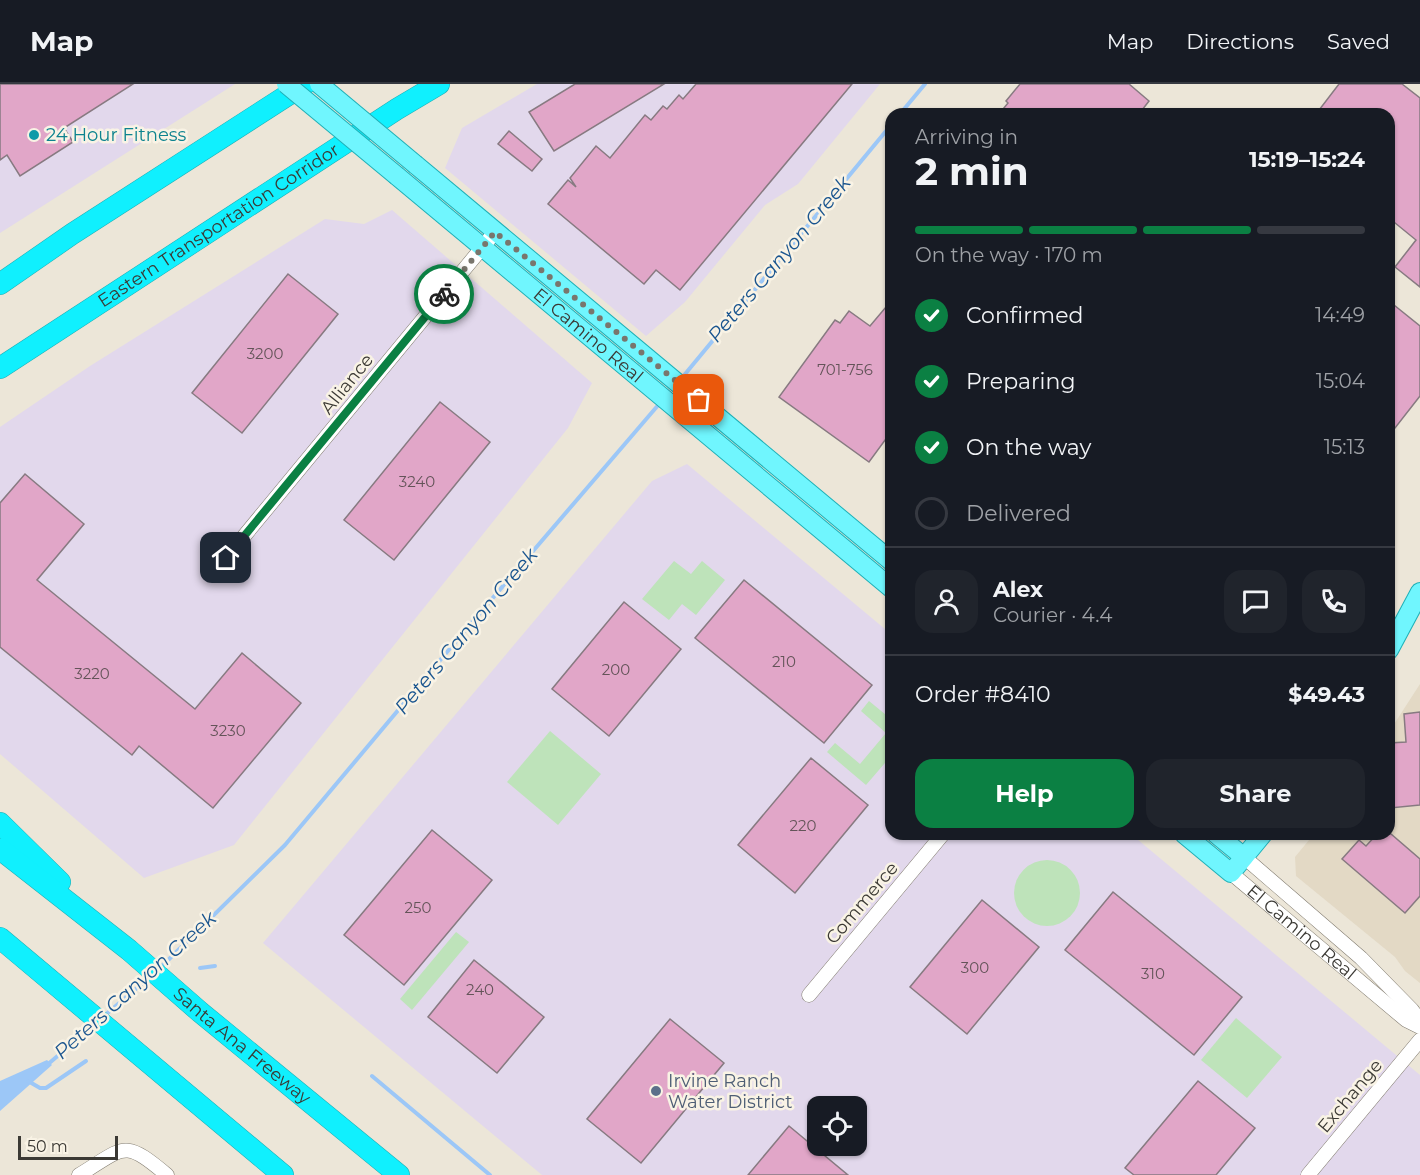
<!DOCTYPE html>
<meta charset="utf-8">
<style>
body{margin:0;font-family:Montserrat,sans-serif;background:#20242c;color:#f1f3f6;height:100vh;display:flex;flex-direction:column;font-size:22px;white-space:nowrap}
*{box-sizing:border-box;margin:0}
p{font-size:20px;color:#9ea1a6}
.icon{flex:none;width:33px;height:33px;fill:none;stroke:currentColor;stroke-width:2;stroke-linecap:round;stroke-linejoin:round}
.map{position:relative;flex:1;overflow:hidden}
.drawer{position:absolute;left:885px;top:24px;width:510px;height:732px;display:flex;flex-direction:column;background:#171b24;border-radius:18px;box-shadow:0 2px 4px #0004}
.drawer>*{flex:none}
.buttons{position:absolute;left:807px;top:1012px;display:grid;gap:12px}
.buttons a{display:grid;place-items:center;width:60px;height:60px;border-radius:12px;background:#171b24;box-shadow:0 2px 4px #0004;font-size:30px}
.scale{position:absolute;left:18px;bottom:15px;width:100px;box-sizing:border-box;padding-left:6px;border:3px solid #3b3934;border-top:0;font-size:16px;line-height:21px;white-space:nowrap;color:#3b3934;-webkit-text-stroke:4px #f9f3e5;paint-order:stroke}
.pin{position:absolute;display:grid;place-items:center;width:51px;height:51px;color:#fff;margin:-26px;border-radius:12px;box-shadow:0 3px 9px #0006}
.courier{position:absolute;display:grid;place-items:center;width:60px;height:60px;margin:-30px;border:4px solid #0b8043;border-radius:50%;background:#fff;color:#222;box-shadow:0 2px 8px #0007}
.overview em{font-style:normal;font-weight:700}
.overview div{display:flex;flex-direction:column-reverse}
.overview{display:flex;align-items:center;justify-content:space-between;height:102px;padding:0 30px}
h1{font-size:39px;font-weight:700;line-height:45px}
.bar{display:grid;grid-template-columns:repeat(4,1fr);gap:9px 6px;align-content:center;height:72px;padding:0 30px}
.bar i{height:8px;border-radius:4px;background:#363941}
.bar .current{background:#0b8043}
.bar p{grid-column:span 4}
.line{display:flex;align-items:center;gap:15px;padding:0 30px;border-top:2px solid #363941}
.line div{flex:1}
.round{display:grid;place-items:center;flex:none;width:63px;height:63px;border-radius:18px;background:#20242c}
ol{padding:0 30px;list-style:none}
li{display:flex;align-items:center;gap:18px;height:66px}
li p{margin-inline-start:auto}
li .icon{padding:6px;border-radius:50%;background:#0b8043;color:#fff;stroke-width:4}
li:last-child{color:#9ea1a6}
li i{width:33px;height:33px;border:3px solid #363941;border-radius:50%}
.button{display:flex;gap:12px;margin-top:auto;padding:12px 30px}
.button a{flex:1;height:69px;border-radius:18px;background:#0b8043;color:#fff;font-size:24px;font-weight:700;line-height:69px;text-align:center}
.button a+a{background:#20242c;color:#f1f3f6}
header{display:flex;align-items:center;gap:36px;box-sizing:border-box;height:84px;padding:0 30px;background:#171b24;border-bottom:2px solid #363941}
header strong{font-size:28px}
nav{display:flex;gap:33px;margin-inline-start:auto;font-size:21px}
.map>svg:first-child{display:block}
</style>
<header>
<strong>Map</strong>
<nav><a>Map</a><a>Directions</a><a>Saved</a></nav>
</header>
<div class="map">
<svg width="1420" height="1091" viewBox="0 0 1420 1091">
<rect width="100%" height="100%" fill="#ece6d8"/>
<g fill="#e2d8ec" fill-rule="evenodd">
<path d="M0,0H235L0,149Z"/>
<path d="M537,0H880L798,100L765,121L685,218L646,252L445,84L462,44Z"/>
<path d="M392,126L592,299L568,344L234,761L144,794L0,670V343L90,282L325,135L364,140Z"/>
<path d="M687,380L891,550V750H1131L1420,991V1091H542L263,859L652,397ZM818,1023H856V1062H818Z"/>
</g>
<path fill="#e3d9c5" d="M1420,600V899L1405,887L1395,873L1296,792L1295,773L1314,750H1389V648Z"/>
<g fill="#bee3ba">
<path d="M674,477L691,490L702,477L725,496L696,531L682,520L669,536L642,515Z"/>
<path d="M869,617L891,635V672L866,701L827,668L835,659L860,680L886,649L861,627Z"/>
<path d="M550,647L601,690L558,741L507,698Z"/>
<circle cx="1047" cy="809" r="33"/>
<path d="M456,848L469,858L412,926L400,915Z"/>
<path d="M1236,934L1282,973L1247,1014L1201,976Z"/>
</g>
<path fill="#9cc7f7" d="M47,976L52,981L0,1027V997Z"/>
<g fill="none" stroke-linecap="round" stroke-linejoin="round">
<g stroke="#9cc7f7" stroke-width="4">
<path d="M900,30L925,0"/>
<path d="M681,295L891,41"/>
<path d="M161,883L285,761L473,537L660,319"/>
<path d="M200,884L215,882"/>
<path d="M104,932L151,892"/>
<path d="M47,981L94,941"/>
<path d="M372,992L490,1091"/>
<path d="M28,997L40,1004H46L86,977"/>
</g>
</g>
<g fill="#e1a6c8" stroke="#877a81" stroke-width="1.5">
<path d="M0,0H133L64,44L73,58L20,92L7,71L0,76Z"/>
<path d="M575,0H664L554,67L529,28Z"/>
<path d="M696,0H852L680,206L656,186L644,200L548,120L568,96L576,103L570,94L596,62L610,74L645,31L651,36L663,22L667,25L679,11L683,15Z"/>
<path d="M1020,0H1129L1149,17L1139,30H999L1008,19L1006,17Z"/>
<path d="M1339,0H1402L1420,14V203L1395,183L1416,156L1389,134V30H1316Z"/>
<path d="M509,47L542,75L532,87L498,60Z"/>
<path d="M288,190L338,230L242,349L192,309Z"/>
<path d="M891,217V348L869,378L779,313L835,236L840,239L849,227L870,242Z"/>
<path d="M1389,217L1420,242V312L1395,344L1389,339Z"/>
<path d="M440,318L490,358L394,476L344,436Z"/>
<path d="M25,390L84,440L37,496L195,625L242,569L301,619L213,724L139,662L132,671L0,563V419Z"/>
<path d="M744,496L872,601L824,659L695,554Z"/>
<path d="M624,518L681,565L609,652L552,605Z"/>
<path d="M1420,628V721L1390,724L1389,659L1406,658L1404,630Z"/>
<path d="M811,674L868,721L795,809L738,761Z"/>
<path d="M432,746L492,796L404,901L344,851Z"/>
<path d="M1377,750H1391L1420,775V812L1405,829L1342,775L1359,756L1366,762Z"/>
<path d="M1113,808L1242,913L1194,971L1065,866Z"/>
<path d="M982,816L1039,863L967,950L910,903Z"/>
<path d="M474,876L544,933L497,989L428,933Z"/>
<path d="M670,935L724,979L641,1079L587,1035Z"/>
<path d="M1198,997L1255,1044L1216,1091H1134L1125,1084Z"/>
<path d="M789,1042L848,1091H748Z"/>
</g>
<g fill="none" stroke-linecap="round" stroke-linejoin="round">
<defs>
<g id="minor">
<path d="M226,474L495,148"/>
<path d="M1244,773L1361,874L1412,926L1420,937"/>
<path id="s1" d="M1231,789L1406,936L1420,943"/>
<path d="M809,911L943,750"/>
<path d="M79,1091C125,1063 123,1054 167,1091"/>
<path d="M1308,1091L1420,956"/>
</g>
<g id="major">
<path d="M416,81L891,477"/>
<path id="s2" d="M397,92L891,504"/>
<path d="M1389,566L1420,508"/>
<path d="M1184,750L1231,789L1263,750"/>
<path d="M1216,750L1244,773"/>
</g>
<g id="highway">
<path d="M0,200L72,150L305,0"/>
<path id="s3" d="M0,284L397,25L439,0"/>
<path d="M0,739L60,798"/>
<path id="s4" d="M0,765L129,866L200,928L399,1091"/>
<path d="M0,854L283,1091"/>
</g>
</defs>
<use href="#minor" stroke="#817b6f" stroke-width="15"/>
<use href="#major" stroke="#1fb0b7" stroke-width="20"/>
<use href="#highway" stroke="#1fb0b7" stroke-width="22"/>
<use href="#minor" stroke="#fff" stroke-width="14"/>
<use href="#major" stroke="#70f6fe" stroke-width="18"/>
<use href="#highway" stroke="#10f0fe" stroke-width="21"/>
<defs>
<g id="major-bridge">
<path d="M286,0L397,92"/>
<path d="M319,0L416,81"/>
</g>
</defs>
<use href="#major-bridge" stroke="#1fb0b7" stroke-width="20" stroke-linecap="butt"/>
<use href="#major-bridge" stroke="#70f6fe" stroke-width="18"/>
</g>
<g fill="none" stroke-linecap="round" stroke-linejoin="round">
<path stroke="#79766d" stroke-width="6" stroke-dasharray="0 10.8" d="M444,210L495,148L699,316"/>
<path stroke="#0b8043" stroke-width="8" d="M226,474L444,210"/>
</g>
<circle fill="#0f9aa8" stroke="#f9f3e5" stroke-width="2" cx="34" cy="51" r="6"/>
<circle fill="#5c6f8a" stroke="#f9f3e5" stroke-width="2" cx="656" cy="1007" r="6"/>
<g text-anchor="middle" dominant-baseline="central" stroke-width="5" stroke-linejoin="round" paint-order="stroke">
<g font-size="15" fill="#645459">
<text x="265" y="269">3200</text>
<text x="845" y="285">701-756</text>
<text x="417" y="397">3240</text>
<text x="784" y="577">210</text>
<text x="616" y="585">200</text>
<text x="92" y="589">3220</text>
<text x="228" y="646">3230</text>
<text x="803" y="741">220</text>
<text x="418" y="823">250</text>
<text x="975" y="883">300</text>
<text x="1153" y="889">310</text>
<text x="480" y="905">240</text>
</g>
<g font-size="18" fill="#0d838f" stroke="#f9f3e5" text-anchor="start">
<text x="46" y="51">24 Hour Fitness</text>
</g>
<g font-size="18" fill="#3b3934" stroke="#f9f3e5">
<text stroke="none"><textPath href="#s3" startOffset="261">Eastern Transportation Corridor</textPath></text>
<text stroke="none"><textPath href="#s2" startOffset="249">El Camino Real</textPath></text>
<text transform="translate(347 300) rotate(-51)">Alliance</text>
<text transform="translate(862 819) rotate(-50)">Commerce</text>
<text stroke="none"><textPath href="#s1" startOffset="92">El Camino Real</textPath></text>
<text stroke="none"><textPath href="#s4" startOffset="312">Santa Ana Freeway</textPath></text>
<text transform="translate(1350 1012) rotate(-50)">Exchange</text>
</g>
<g font-size="18" fill="#4e5e75" stroke="#f9f3e5" text-anchor="start">
<text x="668" y="997">Irvine Ranch<tspan x="668" dy="21">Water District</tspan></text>
</g>
<g font-size="20" font-style="italic" fill="#1a558f" stroke="#f9f3e5">
<text transform="translate(779 175) rotate(-50)">Peters Canyon Creek</text>
<text transform="translate(466 547) rotate(-50)">Peters Canyon Creek</text>
<text transform="translate(135 901) rotate(-42)">Peters Canyon Creek</text>
</g>
</g>
</svg>
<div class="buttons">
<a><svg class="icon" aria-label="locate" viewBox="0 0 24 24"><circle cx="12" cy="12" r="6"/><path d="M12 2v4M12 18v4M2 12h4M18 12h4"/></svg></a>
</div>
<div class="scale">50 m</div>
<div class="pin" style="left:699px;top:316px;background:#ea580c"><svg class="icon" aria-label="bag" viewBox="0 0 24 24"><path d="M5 8h14l-1 12H6zM9 8a3 3 0 0 1 6 0"/></svg></div>
<div class="pin" style="left:226px;top:474px;background:#1f2937"><svg class="icon" aria-label="home" viewBox="0 0 24 24"><path d="M3 11l9-7 9 7M6 9v11h12V9"/></svg></div>
<div class="courier" style="left:444px;top:210px"><svg class="icon" aria-label="bike" viewBox="0 0 24 24"><circle cx="6" cy="16" r="4"/><circle cx="18" cy="16" r="4"/><path d="M6 16l4-8h5l3 8M10 8l3 8H6M13 5h3"/></svg></div>
<section class="drawer">
<div class="overview"><div><h1>2 min</h1><p>Arriving in</p></div><em>15:19–15:24</em></div>
<div class="bar"><i class="current"></i><i class="current"></i><i class="current"></i><i></i><p>On the way · 170 m</p></div>
<ol>
<li><svg class="icon" aria-label="check" viewBox="0 0 24 24"><path d="M5 12l5 5 9-10"/></svg>Confirmed<p>14:49</p></li>
<li><svg class="icon" aria-label="check" viewBox="0 0 24 24"><path d="M5 12l5 5 9-10"/></svg>Preparing<p>15:04</p></li>
<li><svg class="icon" aria-label="check" viewBox="0 0 24 24"><path d="M5 12l5 5 9-10"/></svg>On the way<p>15:13</p></li>
<li><i></i>Delivered</li>
</ol>
<div class="line" style="height:108px"><a class="round"><svg class="icon" aria-label="person" viewBox="0 0 24 24"><circle cx="12" cy="8" r="4"/><path d="M4 21q1-7 8-7t8 7"/></svg></a><div><b>Alex</b><p>Courier · 4.4</p></div><a class="round"><svg class="icon" aria-label="chat" viewBox="0 0 24 24"><path d="M4 5h16v11H9l-5 4z"/></svg></a><a class="round"><svg class="icon" aria-label="phone" viewBox="0 0 24 24"><path d="M5 4h4l2 5-3 2q2 4 5 5l2-3 5 2v4C11 20 4 13 5 4z"/></svg></a></div>
<div class="line" style="height:78px"><div>Order #8410</div><b>$49.43</b></div>
<div class="button"><a>Help</a><a>Share</a></div>
</section>
</div>
